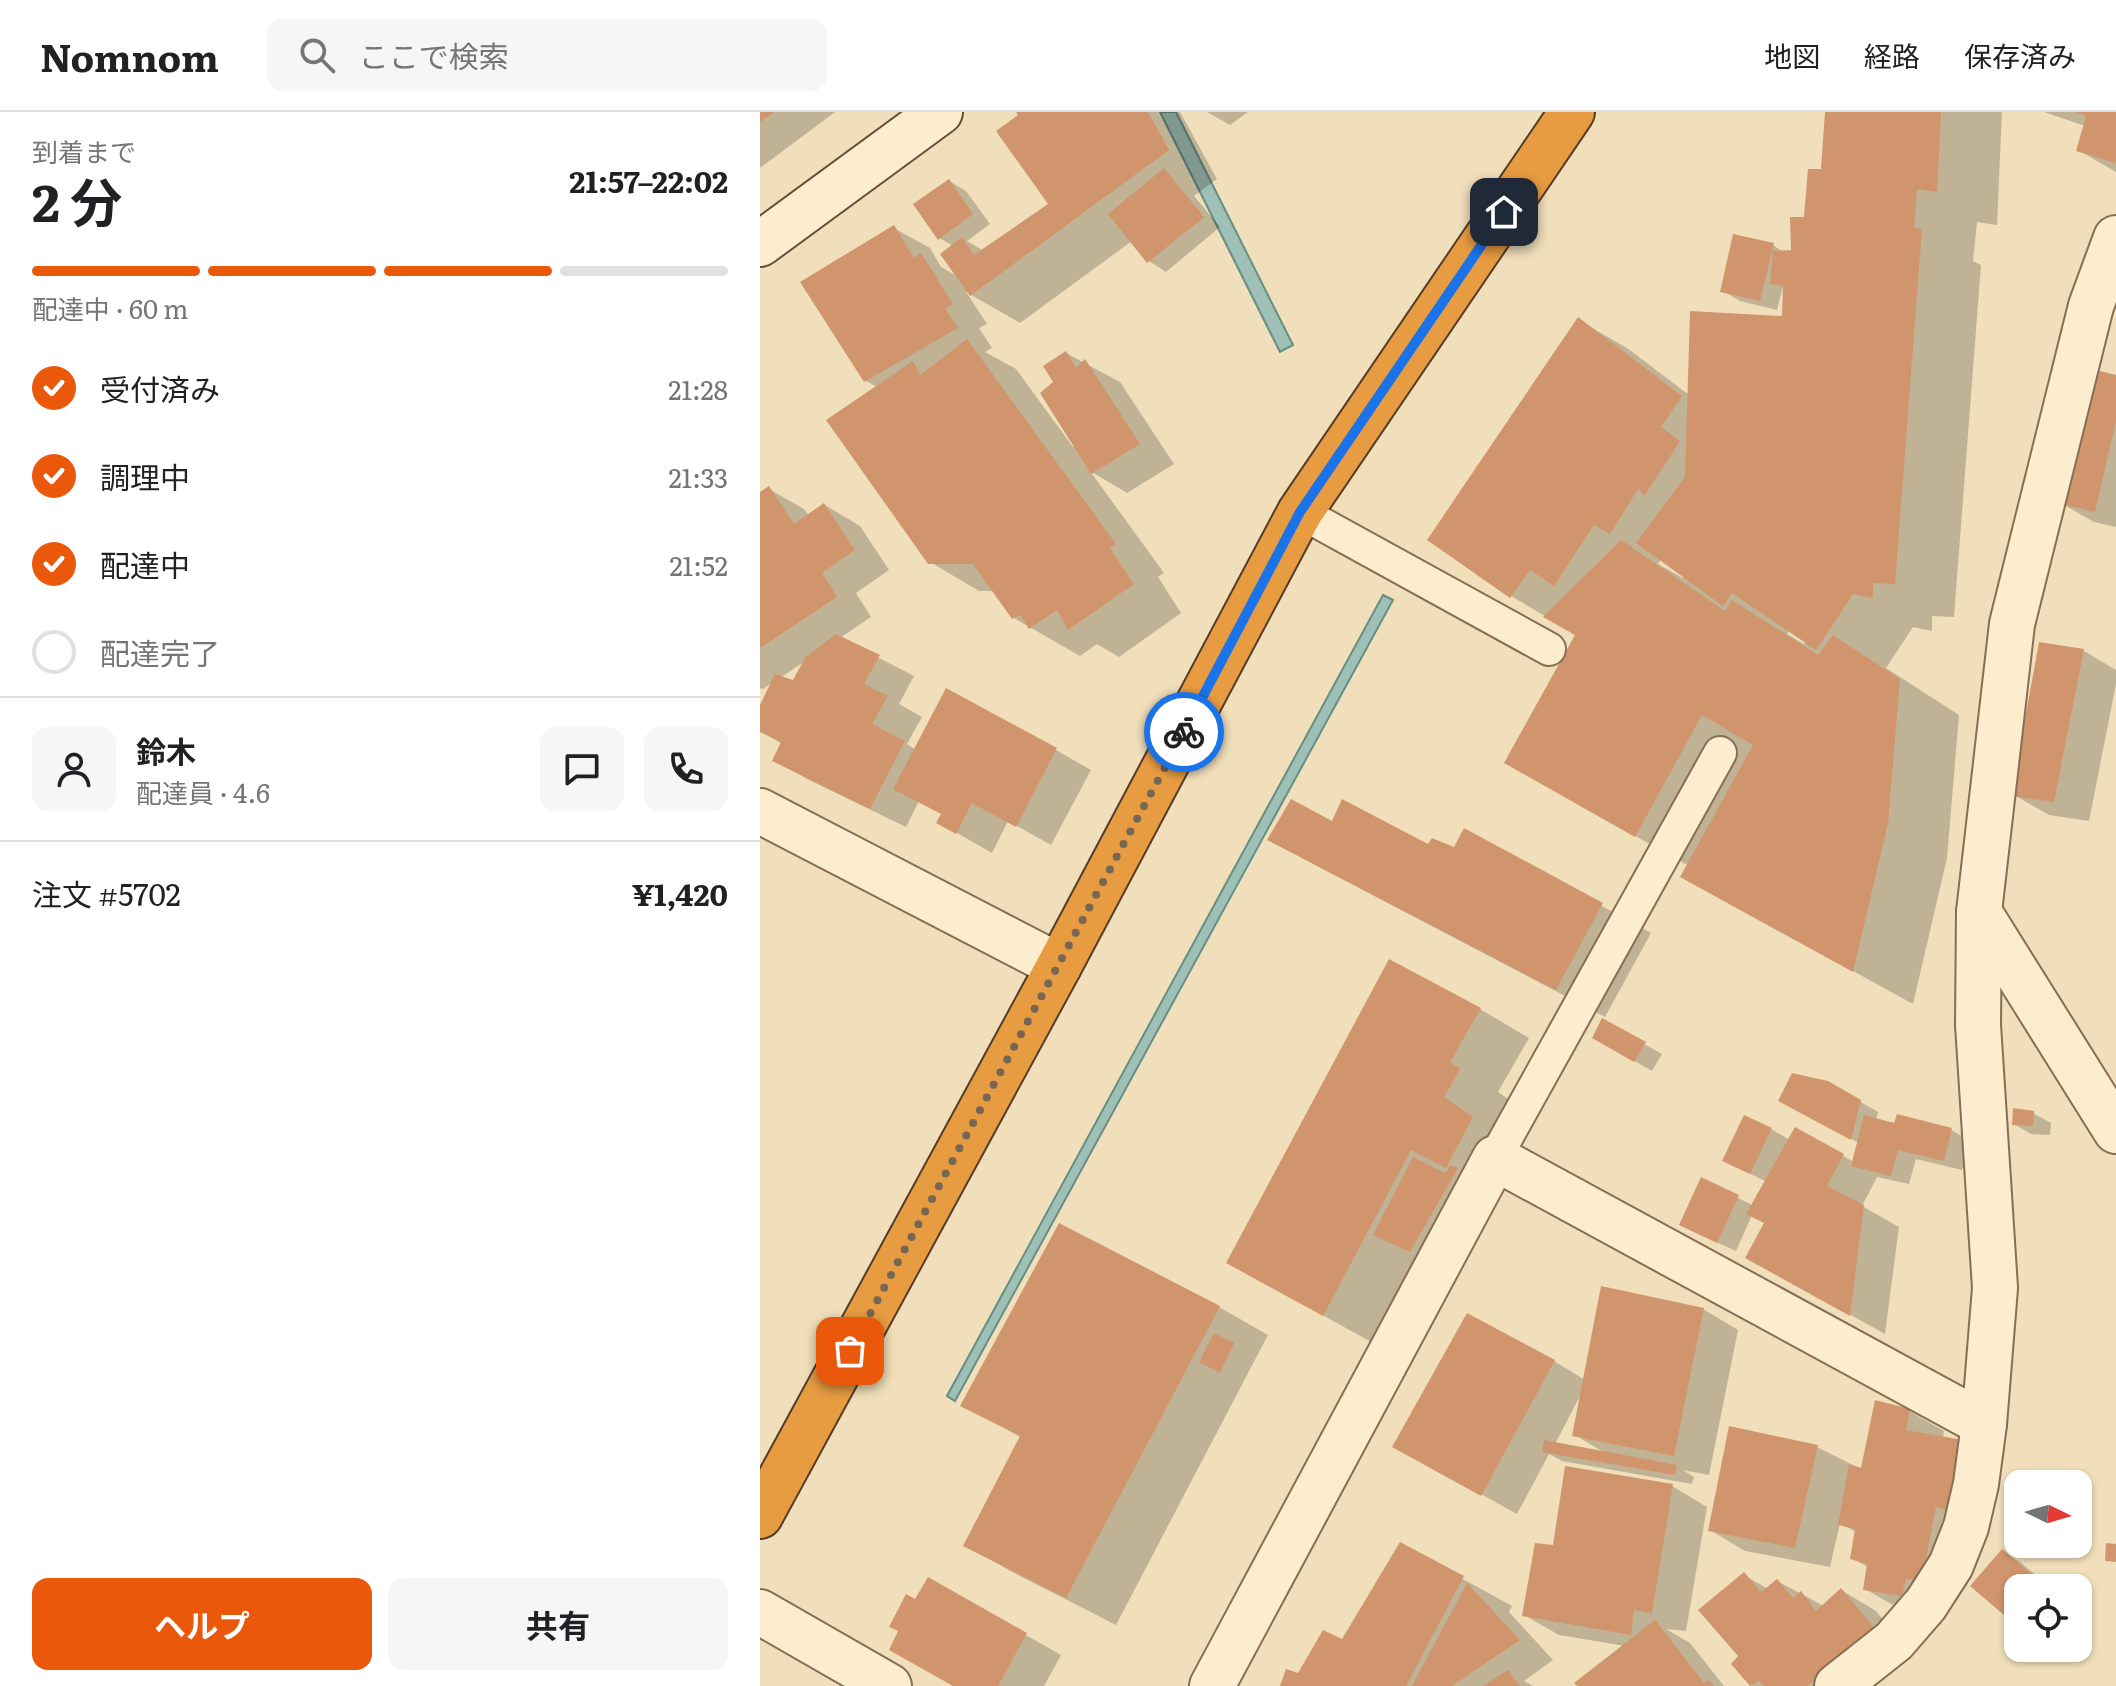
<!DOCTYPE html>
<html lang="ja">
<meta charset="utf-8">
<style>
body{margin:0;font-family:Literata,"Noto Sans JP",serif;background:#f6f6f6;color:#202124;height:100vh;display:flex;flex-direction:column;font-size:30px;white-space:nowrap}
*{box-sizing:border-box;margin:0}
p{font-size:26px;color:#757577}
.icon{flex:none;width:44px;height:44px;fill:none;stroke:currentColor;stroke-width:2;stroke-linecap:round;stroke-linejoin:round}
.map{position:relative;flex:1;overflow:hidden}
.sheet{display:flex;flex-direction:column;background:#fff;width:760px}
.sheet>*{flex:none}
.needle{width:52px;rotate:95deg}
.controls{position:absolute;left:1244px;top:1358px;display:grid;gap:16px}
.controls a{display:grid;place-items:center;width:88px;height:88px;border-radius:16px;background:#fff;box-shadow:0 2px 6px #0004;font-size:40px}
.pin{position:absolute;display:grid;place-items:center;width:68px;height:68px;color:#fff;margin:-34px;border-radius:16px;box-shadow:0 4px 12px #0006}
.courier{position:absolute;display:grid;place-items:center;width:80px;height:80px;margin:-40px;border:6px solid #1a73e8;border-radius:50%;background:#fff;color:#222;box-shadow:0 2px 10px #0007}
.overview em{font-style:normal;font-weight:700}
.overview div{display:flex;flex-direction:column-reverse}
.overview{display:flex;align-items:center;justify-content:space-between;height:136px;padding:0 32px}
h1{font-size:52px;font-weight:700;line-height:60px}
.bar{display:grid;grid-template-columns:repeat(4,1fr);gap:12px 8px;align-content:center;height:96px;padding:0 32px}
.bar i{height:10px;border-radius:6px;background:#e0e0e0}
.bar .active{background:#ea580c}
.bar p{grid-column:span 4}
.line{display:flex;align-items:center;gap:20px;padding:0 32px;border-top:2px solid #e0e0e0}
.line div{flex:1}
.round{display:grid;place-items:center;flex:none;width:84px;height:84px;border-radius:16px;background:#f6f6f6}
ol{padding:0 32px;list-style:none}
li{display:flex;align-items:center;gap:24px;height:88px}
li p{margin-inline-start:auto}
li .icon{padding:8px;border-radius:50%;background:#ea580c;color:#fff;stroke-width:4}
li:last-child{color:#757577}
li i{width:44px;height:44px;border:4px solid #e0e0e0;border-radius:50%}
.button{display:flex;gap:16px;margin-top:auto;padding:16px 32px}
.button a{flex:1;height:92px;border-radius:16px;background:#ea580c;color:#fff;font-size:32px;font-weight:700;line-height:92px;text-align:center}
.button a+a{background:#f6f6f6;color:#202124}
header{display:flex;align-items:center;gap:48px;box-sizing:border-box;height:112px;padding:0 40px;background:#fff;border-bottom:2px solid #e0e0e0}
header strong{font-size:38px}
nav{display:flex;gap:44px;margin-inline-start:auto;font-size:28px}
.search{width:560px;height:72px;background:#f6f6f6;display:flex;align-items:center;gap:20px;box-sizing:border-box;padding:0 28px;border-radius:16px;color:#757577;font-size:30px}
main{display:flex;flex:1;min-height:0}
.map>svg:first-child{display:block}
</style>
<header>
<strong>Nomnom</strong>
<div class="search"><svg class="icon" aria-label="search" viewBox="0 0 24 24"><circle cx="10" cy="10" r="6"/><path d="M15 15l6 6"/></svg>ここで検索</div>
<nav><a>地図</a><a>経路</a><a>保存済み</a></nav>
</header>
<main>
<section class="sheet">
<div class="overview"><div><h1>2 分</h1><p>到着まで</p></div><em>21:57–22:02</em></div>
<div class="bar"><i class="active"></i><i class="active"></i><i class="active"></i><i></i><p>配達中 · 60 m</p></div>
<ol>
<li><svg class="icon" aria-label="check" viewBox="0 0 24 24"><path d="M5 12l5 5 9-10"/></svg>受付済み<p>21:28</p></li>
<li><svg class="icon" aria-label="check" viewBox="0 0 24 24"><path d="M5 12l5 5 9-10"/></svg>調理中<p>21:33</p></li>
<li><svg class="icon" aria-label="check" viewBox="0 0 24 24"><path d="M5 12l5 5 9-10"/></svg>配達中<p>21:52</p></li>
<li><i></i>配達完了</li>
</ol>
<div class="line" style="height:144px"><a class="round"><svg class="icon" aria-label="person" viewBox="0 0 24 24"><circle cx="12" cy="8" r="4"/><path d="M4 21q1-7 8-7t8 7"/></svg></a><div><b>鈴木</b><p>配達員 · 4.6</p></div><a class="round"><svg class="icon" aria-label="chat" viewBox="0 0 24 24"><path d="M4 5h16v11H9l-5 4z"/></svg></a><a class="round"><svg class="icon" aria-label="phone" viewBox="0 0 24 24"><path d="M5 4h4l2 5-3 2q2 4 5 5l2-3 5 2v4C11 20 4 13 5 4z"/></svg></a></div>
<div class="line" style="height:104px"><div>注文 #5702</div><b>¥1,420</b></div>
<div class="button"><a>ヘルプ</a><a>共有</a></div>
</section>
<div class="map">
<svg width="1356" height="1574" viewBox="0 0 1356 1574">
<rect width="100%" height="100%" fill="#f0dfba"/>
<g fill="#9fc0b6" stroke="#668e83" stroke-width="2">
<path d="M400,0H416L533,233L520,240Z"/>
<path d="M623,483L633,488L195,1289L187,1284Z"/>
</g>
<g fill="#0003" fill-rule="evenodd">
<path d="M0,0H75L0,56Z"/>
<path d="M258,0H420L457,67L434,84L460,115L406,160L389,149L372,129L260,211L206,180L227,212L219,216L232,236L225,240L256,257L313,335L315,333L296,270L306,241L360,270L414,352L367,381L330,359L404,461L398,465L421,501L359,545L337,532L320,544L254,506L235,479H219L170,450L118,276L105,268L134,116L170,136L181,155L199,165L193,134L179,126L189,69L206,79L230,112L207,129L224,139L291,92Z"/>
<path d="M447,0H488L470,13Z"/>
<path d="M1067,0H1242L1237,113L1217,110L1213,149L1221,153L1194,505L1172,504V519L1153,515L1126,556L1199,603L1187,746L1153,892L982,798L929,754L806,685L817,523L751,484L818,208L867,236L929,283L1024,206L1023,174L1017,198L980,189L963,179L1013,133L1025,141L1033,140L1063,59ZM901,447L925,464L923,466L898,452ZM1030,518L1046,529L1044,532L1027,522Z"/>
<path d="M1284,0H1356V60L1318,38L1325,14Z"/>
<path d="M1356,265V415L1334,410L1299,390Z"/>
<path d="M9,377L44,397L49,404L65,393L100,414L129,458L96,481L111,505L80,526L154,564L139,592L162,605L147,632L156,638H296L331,658L291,733L248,709L232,741L178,710L191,705L159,689L146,715L49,668L15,648L22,632L0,619V598L13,570L3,577L0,576V383ZM47,548L34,570L20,566Z"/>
<path d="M1281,533L1324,539L1356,558V572L1329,709L1289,703L1254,683Z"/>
<path d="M573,711L669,734L694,737L705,719L891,821L845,905L559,755L510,727Z"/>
<path d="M720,897L769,926L738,980L748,987L732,1015L761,1035L735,1082L613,1231L517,1178Z"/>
<path d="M843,909L902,942L892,959L834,926Z"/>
<path d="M1068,971L1118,1000L1116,1009L1135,1014L1191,1018L1209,1028L1202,1058L1156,1047L1149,1072L1117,1065L1102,1094L1139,1115L1125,1222L1022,1165L1006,1111L992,1103L976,1139L939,1122L942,1068L994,1094L1007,1070L982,1058L1011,1017L1030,1028L1036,1018L1094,1050L1099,1031L1038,998Z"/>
<path d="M1273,1001L1291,1011L1290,1023L1271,1022L1254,1012Z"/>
<path d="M459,1195L508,1223L356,1513L254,1461L205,1433L262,1326L203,1293Z"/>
<path d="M943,1197L978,1218L949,1363L923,1358L934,1365L932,1372L802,1349L789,1342L757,1402L670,1354L794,1249L825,1268ZM821,1282L815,1323L845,1341L795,1332Z"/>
<path d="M1149,1299L1184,1319L1183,1326L1211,1414L1197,1486H1181L1140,1497L1105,1477L1109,1456L1092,1446L1096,1420L1080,1411L1070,1455L985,1439L950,1418L1057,1335L1103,1358Z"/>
<path d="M912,1374L947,1395L926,1519L906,1517L930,1531L964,1574H819L865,1534L799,1523L764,1503L794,1436Z"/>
<path d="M641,1433L752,1494L749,1500L793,1548L764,1569L773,1574H522L583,1529Z"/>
<path d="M1243,1440L1260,1450L1291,1476H1258V1511L1213,1474Z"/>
<path d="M984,1463L1008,1477L1017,1469L1064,1494L1081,1478L1116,1499L1149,1538L1106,1574H992L973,1552L981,1544Z"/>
<path d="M168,1468L301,1543L284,1574H196L155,1490Z"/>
</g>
<g fill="#d1956d">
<path d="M0,0H14L0,10Z"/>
<path d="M256,0H388L409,38L210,184L180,142L202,125L214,143L288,92L236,19L258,3Z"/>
<path d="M1065,0H1181L1177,80L1157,77L1154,116L1162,117L1135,472L1113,471V486L1093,482L1056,538L972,481L963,494L876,431L925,365L930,199L1022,204L1023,174L1010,172L1013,139L1031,138L1030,105H1044L1048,57H1061Z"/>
<path d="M1356,0V51L1316,39L1326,4L1316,0Z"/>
<path d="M404,56L444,105L387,151L348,102Z"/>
<path d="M189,67L213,102L178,128L153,92Z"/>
<path d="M134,113L154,146L161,141L193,192L185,196L198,216L104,270L40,170Z"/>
<path d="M973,122L1014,131L1000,189L960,180Z"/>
<path d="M818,205L922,284L901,315L920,329L885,383L878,377L850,422L834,413L794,474L770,458L750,486L667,428Z"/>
<path d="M207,227L356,432L350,436L374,472L308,518L297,498L269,517L260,503L252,507L213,452H168L66,308L153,249L160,263Z"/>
<path d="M306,239L316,256L325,247L380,332L331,362L280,281L293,270L283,254Z"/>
<path d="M1332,257L1356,263V309L1335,400L1297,391Z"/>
<path d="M9,374L34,412L64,391L95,438L62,461L77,485L0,536V380Z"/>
<path d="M861,428L965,499L972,488L1058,543L1073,523L1140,567L1128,711L1093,860L920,765L993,633L942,603L875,725L744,651L815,523L783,505Z"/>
<path d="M76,522L120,543L104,572L128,584L112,612L145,629L110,697L12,649L21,630L0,620V593L15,562L33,568L45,546Z"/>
<path d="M1279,530L1324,537L1294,690L1251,684Z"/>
<path d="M186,576L297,636L256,715L212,691L196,722L176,711L181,702L133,677Z"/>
<path d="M531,687L572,709L582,687L668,732L672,726L694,735L704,716L843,791L796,878L507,728Z"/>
<path d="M629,847L721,896L690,950L700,957L684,985L713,1005L686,1056L651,1038L563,1204L466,1151Z"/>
<path d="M842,906L886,930L874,950L832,926Z"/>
<path d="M1032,961L1068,969L1101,988L1091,1028L1018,989Z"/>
<path d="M1253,996L1274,999L1273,1014L1252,1013Z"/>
<path d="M1137,1002L1192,1016L1184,1049L1138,1038L1131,1064L1091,1054L1104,1003L1134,1011Z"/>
<path d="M984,1003L1012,1016L990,1062L962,1049Z"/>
<path d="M1035,1015L1084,1042L1067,1074L1104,1093L1090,1204L985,1146L1004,1111L986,1102Z"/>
<path d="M653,1045L685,1061L691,1053L698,1056L650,1140L613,1123Z"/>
<path d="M941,1065L979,1083L957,1131L919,1113Z"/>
<path d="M299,1111L460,1194L306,1486L203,1434L260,1324L200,1294Z"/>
<path d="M841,1174L944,1196L914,1344L812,1324Z"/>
<path d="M707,1201L795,1248L721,1384L632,1335Z"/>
<path d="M454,1221L474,1231L460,1261L439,1250Z"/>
<path d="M1115,1288L1150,1297L1146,1318L1203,1328L1189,1398L1176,1395L1162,1467H1146L1142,1484L1103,1478L1107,1452L1090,1447L1095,1417L1078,1413L1089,1352L1101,1356Z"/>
<path d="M969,1314L1058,1333L1035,1436L948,1419Z"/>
<path d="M784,1328L917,1353L915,1363L782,1340Z"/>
<path d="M805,1354L913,1372L892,1501L874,1498L871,1523L762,1504L775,1431L793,1433Z"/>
<path d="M640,1430L704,1464L646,1574H520L526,1557L538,1561L563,1518L582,1527Z"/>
<path d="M1346,1431L1356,1432V1450L1345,1449Z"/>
<path d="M1242,1437L1284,1473L1281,1476H1258V1502L1251,1509L1210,1474Z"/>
<path d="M984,1460L1001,1480L1017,1467L1033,1486L1041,1479L1056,1499L1081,1476L1115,1517L1047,1574H1004L999,1569L990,1574L971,1552L978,1544L938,1498Z"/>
<path d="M168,1465L267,1521L238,1574H193L129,1538L138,1519L129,1515L146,1482L155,1487Z"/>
<path d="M707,1471L760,1528L692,1574H652Z"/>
<path d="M895,1508L944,1571L949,1568L954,1574H817L814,1571Z"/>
<path d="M748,1558L760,1574H723Z"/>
</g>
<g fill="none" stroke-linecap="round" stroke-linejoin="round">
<defs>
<g id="lane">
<path d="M540,400L789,537"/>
<path d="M735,1046L960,641"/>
</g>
<g id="street">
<path d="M0,699L299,854"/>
<path d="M1219,800L1356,1019"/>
<path d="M0,1500L129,1574"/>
<path d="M452,1574L735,1046L1224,1312"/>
<path d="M1077,1574L1134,1529L1166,1492L1191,1453L1206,1415L1216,1372L1224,1312L1235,1176L1218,913L1219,800L1252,512L1331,194L1356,126"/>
</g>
<path id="secondary" d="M0,132L180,0"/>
<path id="highway" d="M0,1404L299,854L540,400L812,0"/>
</defs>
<use href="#lane" stroke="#886e53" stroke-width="36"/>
<use href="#street" stroke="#886e53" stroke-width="48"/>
<use href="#secondary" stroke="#694f37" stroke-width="48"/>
<use href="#highway" stroke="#553c29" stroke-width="48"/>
<use href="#lane" stroke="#fbedcd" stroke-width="32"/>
<use href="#street" stroke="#fbedcd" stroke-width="44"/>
<use href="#secondary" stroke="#fbedcd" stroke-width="44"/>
<use href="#highway" stroke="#e89c42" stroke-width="44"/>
</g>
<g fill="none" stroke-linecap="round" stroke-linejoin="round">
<path stroke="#776752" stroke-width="8" stroke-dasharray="0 14.4" d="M90,1239L424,620"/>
<path stroke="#1a73e8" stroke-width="10" d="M424,620L540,400L744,100"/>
</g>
</svg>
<div class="controls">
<a><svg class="needle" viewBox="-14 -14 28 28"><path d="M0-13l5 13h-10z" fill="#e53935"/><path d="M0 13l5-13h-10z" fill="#757577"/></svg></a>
<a><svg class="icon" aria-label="locate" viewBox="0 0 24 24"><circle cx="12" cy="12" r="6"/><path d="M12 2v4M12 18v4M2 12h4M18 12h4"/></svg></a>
</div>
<div class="pin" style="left:90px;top:1239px;background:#ea580c"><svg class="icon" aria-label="bag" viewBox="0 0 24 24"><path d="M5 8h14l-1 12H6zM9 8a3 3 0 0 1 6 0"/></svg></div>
<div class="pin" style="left:744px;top:100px;background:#1f2937"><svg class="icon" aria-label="home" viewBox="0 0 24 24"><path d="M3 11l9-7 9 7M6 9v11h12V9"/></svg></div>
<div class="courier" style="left:424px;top:620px"><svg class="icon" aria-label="bike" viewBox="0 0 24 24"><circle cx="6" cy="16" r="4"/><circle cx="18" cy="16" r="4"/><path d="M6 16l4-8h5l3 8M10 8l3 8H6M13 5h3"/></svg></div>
</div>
</main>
